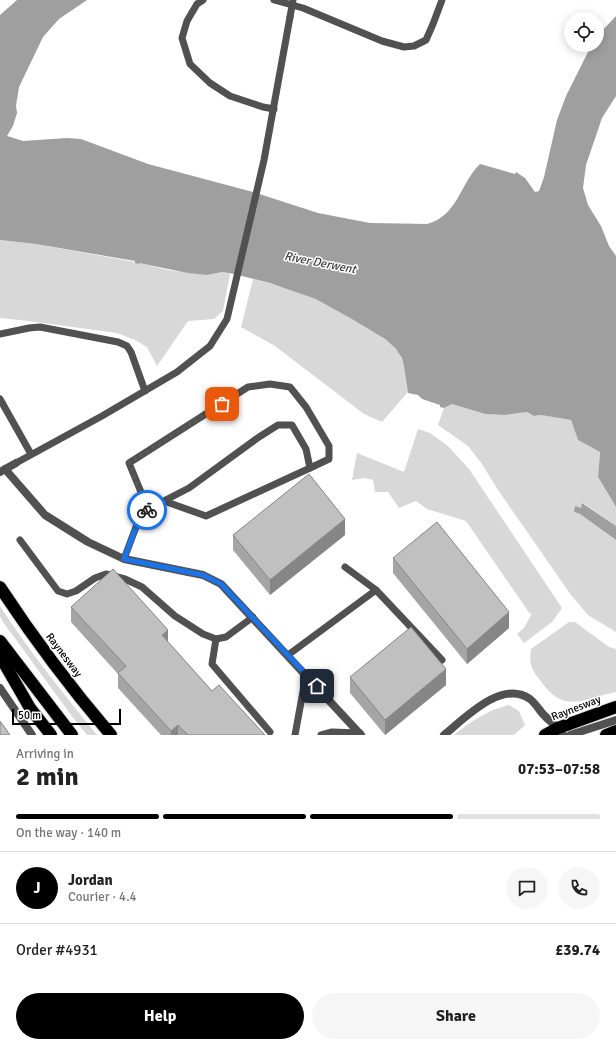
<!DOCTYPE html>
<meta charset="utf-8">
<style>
body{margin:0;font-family:Signika,sans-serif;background:#f6f6f6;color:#222;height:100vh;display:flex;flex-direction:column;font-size:15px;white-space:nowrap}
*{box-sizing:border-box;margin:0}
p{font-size:13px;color:#767676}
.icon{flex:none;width:22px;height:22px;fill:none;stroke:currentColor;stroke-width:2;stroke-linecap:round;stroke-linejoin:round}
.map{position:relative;height:735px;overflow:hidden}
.side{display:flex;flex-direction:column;background:#fff;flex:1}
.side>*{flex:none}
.controls{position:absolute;left:564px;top:12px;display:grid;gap:8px}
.controls a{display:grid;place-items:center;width:40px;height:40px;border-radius:50%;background:#fff;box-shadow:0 2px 10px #0003;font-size:20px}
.scale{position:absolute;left:12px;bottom:10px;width:109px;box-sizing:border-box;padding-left:4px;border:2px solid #000;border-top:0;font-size:11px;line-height:14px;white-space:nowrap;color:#000;-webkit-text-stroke:3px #fff;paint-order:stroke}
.pin{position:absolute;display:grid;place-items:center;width:34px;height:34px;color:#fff;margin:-17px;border-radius:8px;box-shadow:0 2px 6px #0006}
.courier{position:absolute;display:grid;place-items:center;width:40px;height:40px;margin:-20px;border:3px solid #1a73e8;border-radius:50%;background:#fff;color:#222;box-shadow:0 1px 5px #0007}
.head em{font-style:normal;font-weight:700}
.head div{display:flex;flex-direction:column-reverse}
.head{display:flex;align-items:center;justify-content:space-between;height:68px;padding:0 16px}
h1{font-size:26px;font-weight:700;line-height:30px}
.bar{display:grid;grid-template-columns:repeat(4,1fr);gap:6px 4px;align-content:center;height:48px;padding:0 16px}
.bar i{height:5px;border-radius:3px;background:#e0e0e0}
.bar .selected{background:#000}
.bar p{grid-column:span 4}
.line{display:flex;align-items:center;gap:10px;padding:0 16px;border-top:1px solid #e0e0e0}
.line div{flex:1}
.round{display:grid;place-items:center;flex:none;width:42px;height:42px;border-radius:21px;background:#f6f6f6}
.primary-button{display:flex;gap:8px;margin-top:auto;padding:8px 16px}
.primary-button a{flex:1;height:46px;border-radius:24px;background:#000;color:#fff;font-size:16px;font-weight:700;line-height:46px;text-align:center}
.primary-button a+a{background:#f6f6f6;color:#222}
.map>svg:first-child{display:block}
</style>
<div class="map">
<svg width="616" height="735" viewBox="0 0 616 735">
<rect width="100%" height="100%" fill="#fff"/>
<g fill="#d8d8d8">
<path d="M0,240L36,244L135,262L168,270L207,275L222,272L230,274L223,311L214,319L188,321L157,366L147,347L135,340L117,333L28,321L0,318Z"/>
<path d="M253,279C274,284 295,290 315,298C333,305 350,317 366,327C379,335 393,343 401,357C407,367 405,381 408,392L382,422L364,414L275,346L241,327Z"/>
<path d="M452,404L485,414L505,415L527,412L535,416L541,415L571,420L578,440L600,452L598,477L616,507V526L583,503L581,508L574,512L580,514L616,540V632L588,615L571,595L498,490L482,464L468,446L438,425L444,408Z"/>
<path d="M418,429L430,433L448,446L469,469L562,608L552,622L524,643L517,634L524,628L532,613L530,614L466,521L427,509L416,501L399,508L388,492H375L373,480L364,478L352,480L357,453L404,472Z"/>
<path d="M0,606C29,651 63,693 97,735H87L71,715L3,622L0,616Z"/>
<path d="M569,622H575L609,647L616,649V692C582,699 564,715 540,680C531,669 529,664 531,649Z"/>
<path d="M509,705L519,711L525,725L514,735H454C471,721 488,710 509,705Z"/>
</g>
<g fill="#9f9f9f">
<path d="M17,0H87L59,19L43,37L19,87L16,106L17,113L13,126L7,136L23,141L67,138L81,139L148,164L253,192L318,213L370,223L427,224C458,216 460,183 480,164L515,174L516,172L525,178L535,192L539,191L544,177L557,120L566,96L591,46L597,45V37L599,34L616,16V96L602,118L586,165L583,188L588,205L601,226L609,246L616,256V507L598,477L600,452L578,440L571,420L541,415L534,416L527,412L505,415L485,414L452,404L444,408L440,407V405L422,399L418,395L408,393L404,366L402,358L395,348L385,339L352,319L316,299L270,283L234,274L222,272L207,275L188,273L139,263V264L135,263V261L36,244L0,240V15Z"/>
<path d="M582,503L616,526V540L580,514L574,512L575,506L581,508Z"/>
</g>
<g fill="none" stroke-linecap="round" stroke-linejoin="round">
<defs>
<g id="highway">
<path d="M0,587C34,639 71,688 111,735"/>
<path d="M0,641L72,735"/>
<path d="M0,656L30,708L51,735"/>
<path d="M545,735L558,728L616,707"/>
<path d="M606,735L616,731"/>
</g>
</defs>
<use href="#highway" stroke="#dbdbdb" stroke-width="14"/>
<g stroke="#515151" stroke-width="7">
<path d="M203,0L197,4L187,21L182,38L190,64L210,83L230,96L263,107L274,109"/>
<path d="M274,0L303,8L382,41L404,47L414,46L426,40L433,24L442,0"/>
<path d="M0,334L29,328L40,327L118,342L127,346L131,352L145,391"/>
<path d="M0,399L31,454"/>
<path d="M16,463L102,416L177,372L210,346L227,319L264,160L290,17"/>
<path d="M148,509L129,463L248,387L270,384L290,387L306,407L329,446V459L310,468"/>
<path d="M20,540L58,591L67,594L76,591L95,578L106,574L125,579L142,587L175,616L203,634L216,639L226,637L253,617"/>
<path d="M124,559L139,519L148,509L189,488L259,437L278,425H292L306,449L310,468L206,516L164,501"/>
<path d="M345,567L376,590L442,660"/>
<path d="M216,639L212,664L270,732"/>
<path d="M288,655L376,590"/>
<path d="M295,735L306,675"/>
<path d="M321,735L332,732L360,733"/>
</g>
<g stroke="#515151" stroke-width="8">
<path d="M5,469L45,515L88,542L124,559L203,575L221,584L361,735"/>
<path d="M0,472L16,463"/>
<path d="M0,688L32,735"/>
<path d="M444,735C465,718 502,679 530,699C535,703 538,708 542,713C549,721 557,726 563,735"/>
<path d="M570,735L616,720"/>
</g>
<use href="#highway" stroke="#000" stroke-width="12"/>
<path stroke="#515151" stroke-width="7" d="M290,17L293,0"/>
</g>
<g fill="#a5a5a5">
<path d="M233,535H345L270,595L233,550Z"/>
<path d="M393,558L509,628L467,664L393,573Z"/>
<path d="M71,607L168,642L212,691L265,735H161L118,688V674L71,622Z"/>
<path d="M350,677L446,685L385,735L350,693Z"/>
</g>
<g fill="#868686">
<path d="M345,519V535L270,595V580Z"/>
<path d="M509,612V628L467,664V649Z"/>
<path d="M168,630V645L162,635Z"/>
<path d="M446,669V685L385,735V720Z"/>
<path d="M178,725V735H171V731Z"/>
</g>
<g fill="#c0c0c0" stroke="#868686">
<path d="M309,474L345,519L270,580L233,535Z"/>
<path d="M437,522L509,612L467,649L393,558Z"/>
<path d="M113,569L168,630L162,635L212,691L219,685L265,735H188L178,725L171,731L118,673L126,666L71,607Z"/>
<path d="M411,627L446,669L385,720L350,677Z"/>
<path d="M0,721L10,735H0Z"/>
</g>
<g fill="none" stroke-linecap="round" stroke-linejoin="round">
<path stroke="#595959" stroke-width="4" stroke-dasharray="0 7.2" d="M147,510L129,463L222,404"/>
<path stroke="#1a73e8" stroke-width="5" d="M147,510L139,519L124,559L203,575L221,584L317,686"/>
</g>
<g text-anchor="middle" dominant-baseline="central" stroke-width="3" stroke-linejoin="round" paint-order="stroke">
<g font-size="11" fill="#000" stroke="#fff">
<text transform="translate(64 655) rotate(53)">Raynesway</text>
<text transform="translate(576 708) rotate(-21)">Raynesway</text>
</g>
<g font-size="12" font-style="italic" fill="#404040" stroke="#fff">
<text transform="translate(320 263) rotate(11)">River Derwent</text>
</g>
</g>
</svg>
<div class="controls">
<a><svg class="icon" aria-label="locate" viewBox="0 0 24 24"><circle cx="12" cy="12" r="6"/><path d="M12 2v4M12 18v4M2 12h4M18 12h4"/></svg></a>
</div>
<div class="scale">50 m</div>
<div class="pin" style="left:222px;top:404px;background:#ea580c"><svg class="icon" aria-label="bag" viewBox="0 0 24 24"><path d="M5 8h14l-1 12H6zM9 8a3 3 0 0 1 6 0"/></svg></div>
<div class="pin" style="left:317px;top:686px;background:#1f2937"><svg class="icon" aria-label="home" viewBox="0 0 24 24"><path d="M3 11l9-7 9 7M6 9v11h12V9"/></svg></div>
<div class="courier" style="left:147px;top:510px"><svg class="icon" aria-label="bike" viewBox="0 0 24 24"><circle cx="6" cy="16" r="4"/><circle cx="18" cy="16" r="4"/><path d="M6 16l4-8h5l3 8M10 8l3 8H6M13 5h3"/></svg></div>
</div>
<section class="side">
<div class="head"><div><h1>2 min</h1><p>Arriving in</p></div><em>07:53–07:58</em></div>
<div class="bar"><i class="selected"></i><i class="selected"></i><i class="selected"></i><i></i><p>On the way · 140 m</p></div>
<div class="line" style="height:72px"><b class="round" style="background:#000;color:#fff">J</b><div><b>Jordan</b><p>Courier · 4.4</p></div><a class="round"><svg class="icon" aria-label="chat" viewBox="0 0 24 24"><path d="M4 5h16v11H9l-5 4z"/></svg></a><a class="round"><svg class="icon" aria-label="phone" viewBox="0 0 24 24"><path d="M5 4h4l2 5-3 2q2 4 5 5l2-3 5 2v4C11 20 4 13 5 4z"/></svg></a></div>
<div class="line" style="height:52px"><div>Order #4931</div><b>£39.74</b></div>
<div class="primary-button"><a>Help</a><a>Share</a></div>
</section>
